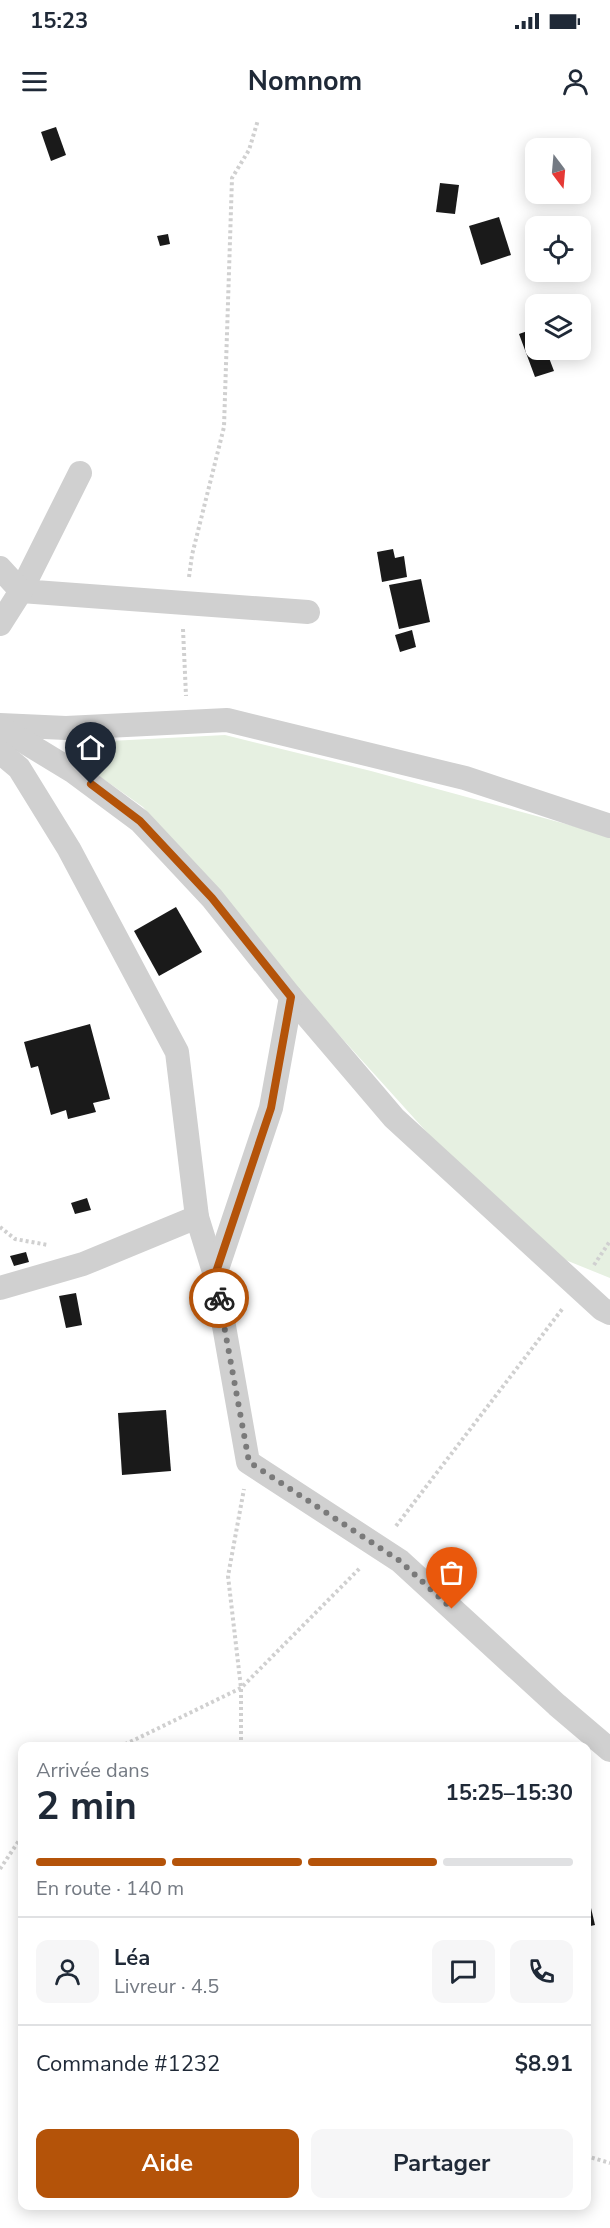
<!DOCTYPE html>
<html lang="fr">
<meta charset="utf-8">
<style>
body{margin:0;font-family:"Nunito Sans",sans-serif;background:#f6f6f7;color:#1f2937;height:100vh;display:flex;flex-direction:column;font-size:22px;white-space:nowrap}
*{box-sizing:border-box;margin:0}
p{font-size:20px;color:#747a83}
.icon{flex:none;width:33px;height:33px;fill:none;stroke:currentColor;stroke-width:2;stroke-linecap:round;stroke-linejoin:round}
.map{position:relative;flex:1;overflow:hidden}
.drawer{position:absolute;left:18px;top:1622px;width:573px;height:468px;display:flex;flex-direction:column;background:#fff;border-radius:12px;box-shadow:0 3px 15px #0003}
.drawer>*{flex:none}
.needle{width:39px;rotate:164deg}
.fabs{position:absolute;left:525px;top:18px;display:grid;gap:12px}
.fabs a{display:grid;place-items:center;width:66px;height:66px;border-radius:12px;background:#fff;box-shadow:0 3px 15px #0003;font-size:30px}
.pin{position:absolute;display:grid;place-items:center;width:51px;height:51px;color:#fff;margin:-62px -26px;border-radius:50% 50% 50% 0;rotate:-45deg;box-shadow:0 0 6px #0007}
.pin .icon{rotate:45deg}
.courier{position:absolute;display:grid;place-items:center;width:60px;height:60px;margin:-30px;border:4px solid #b45309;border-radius:50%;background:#fff;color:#222;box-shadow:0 2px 8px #0007}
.head em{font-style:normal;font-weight:700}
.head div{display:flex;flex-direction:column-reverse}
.head{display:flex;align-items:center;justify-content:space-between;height:102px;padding:0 18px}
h1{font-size:39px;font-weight:700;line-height:45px}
.bar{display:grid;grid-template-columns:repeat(4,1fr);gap:9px 6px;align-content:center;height:72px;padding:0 18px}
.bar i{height:8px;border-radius:4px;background:#e0e1e3}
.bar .active{background:#b45309}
.bar p{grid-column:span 4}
.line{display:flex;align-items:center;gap:15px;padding:0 18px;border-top:2px solid #e0e1e3}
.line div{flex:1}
.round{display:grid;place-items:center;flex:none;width:63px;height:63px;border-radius:12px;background:#f6f6f7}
.action{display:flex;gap:12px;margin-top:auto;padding:12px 18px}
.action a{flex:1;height:69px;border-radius:12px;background:#b45309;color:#fff;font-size:24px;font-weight:700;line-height:69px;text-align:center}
.action a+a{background:#f6f6f7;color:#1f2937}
.status{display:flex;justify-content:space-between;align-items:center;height:42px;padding:0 30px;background:#fff;direction:ltr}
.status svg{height:16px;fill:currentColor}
header{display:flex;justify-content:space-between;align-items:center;height:78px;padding:0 18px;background:#fff;font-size:27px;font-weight:700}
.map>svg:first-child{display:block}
</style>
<div class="status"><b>15:23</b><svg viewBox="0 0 49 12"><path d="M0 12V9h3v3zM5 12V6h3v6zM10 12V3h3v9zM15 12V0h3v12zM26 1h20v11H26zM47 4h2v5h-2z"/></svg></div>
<header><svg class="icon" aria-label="menu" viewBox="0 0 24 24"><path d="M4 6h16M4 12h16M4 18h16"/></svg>Nomnom<svg class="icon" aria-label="person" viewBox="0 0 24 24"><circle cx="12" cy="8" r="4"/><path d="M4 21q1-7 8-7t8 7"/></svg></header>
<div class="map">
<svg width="610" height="2108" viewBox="0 0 610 2108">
<rect width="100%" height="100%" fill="#fff"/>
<path fill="#e6f0e1" d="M225,615L371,651L610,716V1158L568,1141L517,1112L254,821L143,687L68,634L91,622Z"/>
<g fill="#1a1a1a">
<path d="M56,7L66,35L51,41L41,12Z"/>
<path d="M440,63L459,65L455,94L436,92Z"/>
<path d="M499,97L511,135L481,145L469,106Z"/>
<path d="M168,114L170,124L160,126L157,116Z"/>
<path d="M536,208V230H546L554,251L535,257L519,214Z"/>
<path d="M393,429L395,438L404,436L407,457L382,462L377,432Z"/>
<path d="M421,459L430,502L399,509L389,465Z"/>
<path d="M412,510L416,527L400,532L395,515Z"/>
<path d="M176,787L202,832L159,856L134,811Z"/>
<path d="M90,904L110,979L93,983L96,992L68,999L66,990L51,995L38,946L31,948L24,922Z"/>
<path d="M87,1078L91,1090L75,1094L71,1083Z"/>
<path d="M26,1132L29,1142L14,1146L10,1136Z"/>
<path d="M76,1173L82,1205L66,1208L59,1176Z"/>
<path d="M166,1290L171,1351L122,1355L118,1293Z"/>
<path d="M591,1788L595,1805L586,1807V1789Z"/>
</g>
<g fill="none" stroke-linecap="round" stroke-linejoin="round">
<g stroke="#d0d0d0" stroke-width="4" stroke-dasharray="3 3" stroke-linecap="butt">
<path d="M189,457L192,435L224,307L232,58L249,30L258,0"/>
<path d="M183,509L186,576"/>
<path d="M0,1107L15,1119L48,1125"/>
<path d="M594,1145L610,1121"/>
<path d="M396,1406L563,1188"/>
<path d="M119,1626L128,1623L241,1568L360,1448"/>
<path d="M241,1626V1568L228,1456L244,1369"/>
<path d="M0,1749L22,1716"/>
<path d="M586,2036L610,2043"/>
</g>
<g stroke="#d0d0d0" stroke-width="24">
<path d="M80,353L21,471L308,492"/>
<path d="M0,448L21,471L0,504"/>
<path d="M0,605L66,608L227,600L465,658L610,706"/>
<path d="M0,607L74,652L140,701L212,778L291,877L394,998L602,1189L610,1193"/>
<path d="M0,632L19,648L69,729L177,932L197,1097L215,1155"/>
<path d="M291,877L271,988L215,1155L248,1342L400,1441L557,1585L610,1630"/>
<path d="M0,1168L83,1144L197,1097"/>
</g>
</g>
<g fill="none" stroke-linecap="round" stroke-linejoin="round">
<path stroke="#7a7a7a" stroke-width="6" stroke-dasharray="0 10.8" d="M219,1178L249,1342L400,1441L452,1489"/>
<path stroke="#b45309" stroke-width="8" d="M91,664L140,701L212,778L291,877L271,988L215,1155L219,1178"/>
</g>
</svg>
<div class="fabs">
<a><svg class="needle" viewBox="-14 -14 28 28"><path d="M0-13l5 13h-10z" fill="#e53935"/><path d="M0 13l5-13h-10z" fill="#747a83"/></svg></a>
<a><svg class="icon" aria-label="locate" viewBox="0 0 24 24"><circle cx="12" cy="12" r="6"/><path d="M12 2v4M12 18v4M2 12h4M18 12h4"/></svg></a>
<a><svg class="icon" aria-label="layers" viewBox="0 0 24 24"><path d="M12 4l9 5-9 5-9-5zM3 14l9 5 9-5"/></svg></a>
</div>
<div class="pin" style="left:452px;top:1489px;background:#ea580c"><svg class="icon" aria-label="bag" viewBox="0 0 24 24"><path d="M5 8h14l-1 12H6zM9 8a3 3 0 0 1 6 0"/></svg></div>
<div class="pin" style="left:91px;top:664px;background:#1f2937"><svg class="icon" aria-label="home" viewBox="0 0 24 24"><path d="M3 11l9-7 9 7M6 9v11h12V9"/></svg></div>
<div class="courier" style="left:219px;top:1178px"><svg class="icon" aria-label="bike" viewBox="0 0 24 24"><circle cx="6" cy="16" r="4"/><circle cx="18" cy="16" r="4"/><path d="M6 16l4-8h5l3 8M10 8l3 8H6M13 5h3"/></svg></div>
<section class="drawer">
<div class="head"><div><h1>2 min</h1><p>Arrivée dans</p></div><em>15:25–15:30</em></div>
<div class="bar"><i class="active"></i><i class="active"></i><i class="active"></i><i></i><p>En route · 140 m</p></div>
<div class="line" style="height:108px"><a class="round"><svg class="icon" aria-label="person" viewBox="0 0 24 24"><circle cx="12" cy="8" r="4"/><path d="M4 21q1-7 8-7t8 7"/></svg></a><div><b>Léa</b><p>Livreur · 4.5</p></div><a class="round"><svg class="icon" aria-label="chat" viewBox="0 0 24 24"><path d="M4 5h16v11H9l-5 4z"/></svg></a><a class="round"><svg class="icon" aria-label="phone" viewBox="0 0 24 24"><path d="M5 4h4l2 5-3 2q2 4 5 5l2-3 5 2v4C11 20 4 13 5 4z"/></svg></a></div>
<div class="line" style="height:78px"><div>Commande #1232</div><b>$8.91</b></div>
<div class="action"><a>Aide</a><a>Partager</a></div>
</section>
</div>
